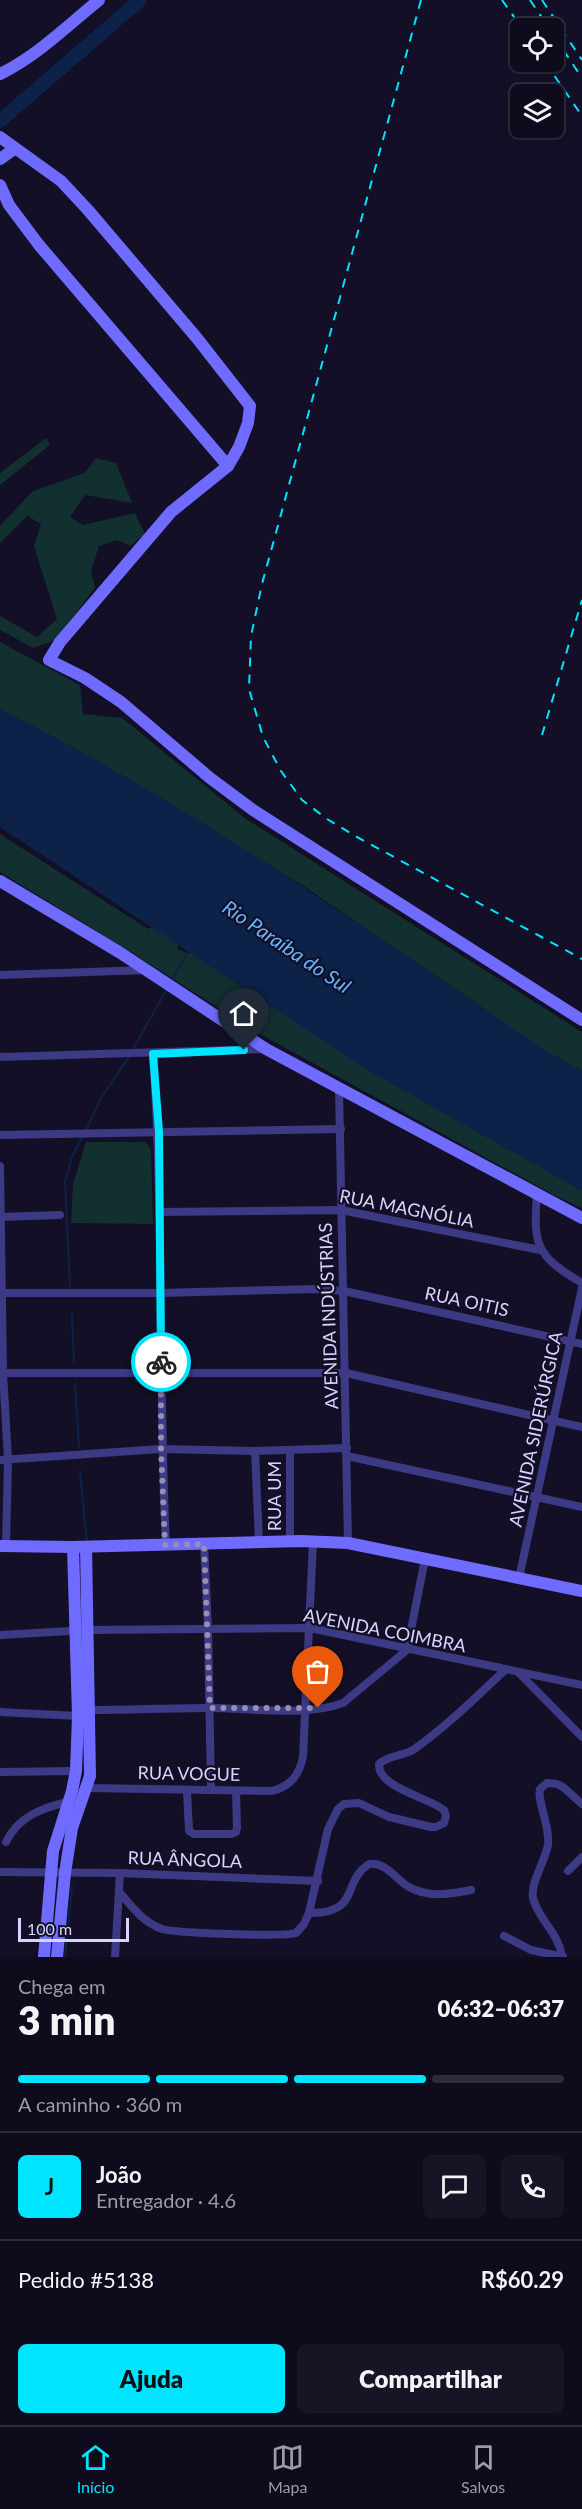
<!DOCTYPE html>
<html lang="pt">
<meta charset="utf-8">
<style>
body{margin:0;font-family:Lato,sans-serif;background:#171425;color:#f1f3f6;height:100vh;display:flex;flex-direction:column;font-size:22px;white-space:nowrap}
*{box-sizing:border-box;margin:0}
p{font-size:20px;color:#9b9ba3}
.icon{flex:none;width:33px;height:33px;fill:none;stroke:currentColor;stroke-width:2;stroke-linecap:round;stroke-linejoin:round}
.map{position:relative;height:1957px;overflow:hidden}
.side{display:flex;flex-direction:column;background:#0e0b1c;flex:1}
.side>*{flex:none}
.buttons{position:absolute;left:510px;top:18px;display:grid;gap:12px}
.buttons a{display:grid;place-items:center;width:54px;height:54px;border-radius:9px;background:#0e0b1c;box-shadow:0 2px 4px #0004,0 0 0 2px #2e2b3b;font-size:30px}
.scale{position:absolute;left:18px;bottom:15px;width:111px;box-sizing:border-box;padding-left:6px;border:3px solid #d9d4ff;border-top:0;font-size:16px;line-height:21px;white-space:nowrap;color:#d9d4ff;-webkit-text-stroke:4px #130f26;paint-order:stroke}
.pin{position:absolute;display:grid;place-items:center;width:51px;height:51px;color:#fff;margin:-62px -26px;border-radius:50% 50% 50% 0;rotate:-45deg;box-shadow:0 0 6px #0007}
.pin .icon{rotate:45deg}
.courier{position:absolute;display:grid;place-items:center;width:60px;height:60px;margin:-30px;border:4px solid #00e5ff;border-radius:50%;background:#fff;color:#222;box-shadow:0 2px 8px #0007}
.headline em{font-style:normal;font-weight:800}
.headline div{display:flex;flex-direction:column-reverse}
.headline{display:flex;align-items:center;justify-content:space-between;height:102px;padding:0 18px}
h1{font-size:39px;font-weight:800;line-height:45px}
.bar{display:grid;grid-template-columns:repeat(4,1fr);gap:9px 6px;align-content:center;height:72px;padding:0 18px}
.bar i{height:8px;border-radius:4px;background:#2e2b3b}
.bar .active{background:#00e5ff}
.bar p{grid-column:span 4}
.line{display:flex;align-items:center;gap:15px;padding:0 18px;border-top:2px solid #2e2b3b}
.line div{flex:1}
.round{display:grid;place-items:center;flex:none;width:63px;height:63px;border-radius:9px;background:#171425}
.button{display:flex;gap:12px;margin-top:auto;padding:12px 18px}
.button a{flex:1;height:69px;border-radius:9px;background:#00e5ff;color:#111;font-size:24px;font-weight:800;line-height:69px;text-align:center}
.button a+a{background:#171425;color:#f1f3f6}
.tabs{display:flex;justify-content:space-around;align-items:center;height:84px;border-top:2px solid #2e2b3b;background:#0e0b1c;font-size:16px;color:#9b9ba3}
.tabs a{display:grid;justify-items:center;gap:3px}
.tabs .active{color:#00e5ff}
.map>svg:first-child{display:block}
</style>
<div class="map">
<svg width="582" height="1957" viewBox="0 0 582 1957">
<rect width="100%" height="100%" fill="#130f26"/>
<g fill="#12302f">
<path d="M46,438L50,445L0,485V473Z"/>
<path d="M96,458L116,463L132,503L85,495L70,517L83,525L135,513L145,534L130,546L117,540L99,546L91,571L95,588L55,640L33,648L0,630V616L37,637L57,619L34,546L41,524L27,516L0,543V526L33,491L85,473Z"/>
<path d="M0,642L80,685L83,714L122,718L246,819L582,1032V1071L546,1051L305,887L134,782L0,709Z"/>
<path d="M0,834L148,929L167,918L185,927L177,949L189,954L200,942L582,1187V1208L554,1195L251,1029L136,955L0,872Z"/>
<path d="M86,1142H146L151,1150L153,1224L71,1223L73,1184Z"/>
</g>
<path fill="#0c2248" d="M0,709C192,805 369,931 546,1051L582,1071V1191L362,1067L0,827Z"/>
<g fill="none" stroke-linecap="round" stroke-linejoin="round">
<g stroke="#0c2248" stroke-width="2">
<path d="M171,981L189,950"/>
<path d="M133,1049L167,989"/>
<path d="M85,1132L102,1096L129,1057"/>
<path d="M70,1286L65,1182L72,1157L82,1137"/>
<path d="M72,1313L74,1363"/>
<path d="M75,1383L79,1447"/>
<path d="M80,1472L87,1543"/>
<path d="M65,1957L72,1886"/>
</g>
<path stroke="#0c2248" stroke-width="14" d="M0,121L140,0"/>
<g stroke="#3d3a85" stroke-width="8">
<path d="M0,975L147,970"/>
<path d="M153,1054C164,1217 158,1381 166,1545"/>
<path d="M0,1057L266,1049"/>
<path d="M339,1089L348,1543"/>
<path d="M0,1135L341,1129"/>
<path d="M0,1166L3,1373L8,1459L6,1546"/>
<path d="M537,1194C533,1245 536,1256 582,1283"/>
<path d="M159,1212L341,1210L540,1250"/>
<path d="M0,1217L60,1215"/>
<path d="M0,1293H160L318,1289L344,1291L582,1344"/>
<path d="M0,1373H346L582,1427"/>
<path d="M255,1451L259,1542"/>
<path d="M347,1456L582,1507"/>
<path d="M0,1460L161,1449L255,1451L347,1448"/>
<path d="M290,1541V1451"/>
<path d="M204,1544L208,1628L211,1790"/>
<path d="M519,1578L582,1288"/>
<path d="M0,1635L88,1630L310,1628L582,1685"/>
<path d="M519,1673L582,1737"/>
<path d="M90,1710C130,1710 170,1708 210,1708C250,1708 306,1717 343,1703L407,1650L425,1559"/>
<path d="M0,1712L78,1716"/>
<path d="M0,1772L76,1771"/>
<path d="M87,1788L272,1791C291,1786 299,1775 303,1757L313,1541"/>
<path d="M187,1791L189,1831L194,1834H232L236,1832L237,1828L236,1791"/>
<path d="M6,1842C18,1817 41,1808 68,1802"/>
<path d="M568,1871L582,1857"/>
<path d="M0,1872L120,1873L318,1881"/>
<path d="M120,1893C132,1907 144,1923 162,1929C175,1933 282,1937 296,1933L304,1924L309,1913L328,1829L338,1809L344,1804L359,1803L389,1817L431,1827H436L444,1823L446,1816L444,1810C428,1797 378,1788 379,1764C387,1756 402,1756 413,1750C446,1727 475,1698 505,1670"/>
<path d="M309,1913C361,1914 341,1882 369,1864C387,1862 395,1879 409,1887C428,1898 451,1894 471,1890"/>
<path d="M504,1936L531,1950L563,1957"/>
<path d="M562,1956C558,1932 538,1919 533,1898C530,1883 546,1860 548,1844C550,1824 537,1803 540,1789L547,1783L557,1784L563,1787L582,1804"/>
<path d="M115,1957L120,1873"/>
</g>
<g stroke="#6f6bff" stroke-width="12">
<path d="M0,74C37,56 67,26 99,0"/>
<path d="M0,137L61,181L88,210L196,337L250,406L248,423L239,447L228,466L171,512L60,642L49,660L85,678L121,702L210,778L253,810L582,1020"/>
<path d="M0,159L14,149"/>
<path d="M0,185L9,205L39,245L228,466"/>
<path d="M0,881L119,952L266,1049L582,1218"/>
<path d="M0,1546L73,1547L302,1541L348,1543L582,1591"/>
<path d="M44,1957L53,1851L72,1791L76,1771L78,1716L73,1547"/>
<path d="M57,1957L65,1873L72,1828L90,1776L86,1547"/>
</g>
<g stroke="#00e5ff" stroke-width="2" stroke-dasharray="9 8" stroke-linecap="butt">
<path d="M421,0L262,584L251,636L249,689L263,737L281,771L302,800L327,819L357,837L582,959"/>
<path d="M502,0L522,28"/>
<path d="M530,0L549,28"/>
<path d="M542,0L582,60"/>
<path d="M554,36L582,78"/>
<path d="M545,62L582,116"/>
<path d="M542,735L582,600"/>
</g>
</g>
<g fill="none" stroke-linecap="round" stroke-linejoin="round">
<path stroke="#948fb3" stroke-width="6" stroke-dasharray="0 10.8" d="M161,1362V1449L165,1545L204,1544L210,1708H318"/>
<path stroke="#00e5ff" stroke-width="8" d="M161,1362L159,1132L153,1054L244,1050"/>
</g>
<g text-anchor="middle" dominant-baseline="central" stroke-width="4.5" stroke-linejoin="round" paint-order="stroke">
<g font-size="18" fill="#d9d4ff" stroke="#130f26">
<text transform="translate(407 1208) rotate(11)">RUA MAGNÓLIA</text>
<text transform="translate(467 1301) rotate(12)">RUA OITIS</text>
<text transform="translate(328 1316) rotate(-92)">AVENIDA INDÚSTRIAS</text>
<text transform="translate(535 1429) rotate(-78)">AVENIDA SIDERÚRGICA</text>
<text transform="translate(274 1496) rotate(-90)">RUA UM</text>
<text transform="translate(385 1630) rotate(11)">AVENIDA COIMBRA</text>
<text transform="translate(189 1773) rotate(1)">RUA VOGUE</text>
<text transform="translate(185 1859) rotate(2)">RUA ÂNGOLA</text>
</g>
<g font-size="20" font-style="italic" fill="#62b6ff" stroke="#130f26">
<text transform="translate(287 946) rotate(34)">Rio Paraíba do Sul</text>
</g>
</g>
</svg>
<div class="buttons">
<a><svg class="icon" aria-label="locate" viewBox="0 0 24 24"><circle cx="12" cy="12" r="6"/><path d="M12 2v4M12 18v4M2 12h4M18 12h4"/></svg></a>
<a><svg class="icon" aria-label="layers" viewBox="0 0 24 24"><path d="M12 4l9 5-9 5-9-5zM3 14l9 5 9-5"/></svg></a>
</div>
<div class="scale">100 m</div>
<div class="pin" style="left:318px;top:1708px;background:#ea580c"><svg class="icon" aria-label="bag" viewBox="0 0 24 24"><path d="M5 8h14l-1 12H6zM9 8a3 3 0 0 1 6 0"/></svg></div>
<div class="pin" style="left:244px;top:1050px;background:#1f2937"><svg class="icon" aria-label="home" viewBox="0 0 24 24"><path d="M3 11l9-7 9 7M6 9v11h12V9"/></svg></div>
<div class="courier" style="left:161px;top:1362px"><svg class="icon" aria-label="bike" viewBox="0 0 24 24"><circle cx="6" cy="16" r="4"/><circle cx="18" cy="16" r="4"/><path d="M6 16l4-8h5l3 8M10 8l3 8H6M13 5h3"/></svg></div>
</div>
<section class="side">
<div class="headline"><div><h1>3 min</h1><p>Chega em</p></div><em>06:32–06:37</em></div>
<div class="bar"><i class="active"></i><i class="active"></i><i class="active"></i><i></i><p>A caminho · 360 m</p></div>
<div class="line" style="height:108px"><b class="round" style="background:#00e5ff;color:#111">J</b><div><b>João</b><p>Entregador · 4.6</p></div><a class="round"><svg class="icon" aria-label="chat" viewBox="0 0 24 24"><path d="M4 5h16v11H9l-5 4z"/></svg></a><a class="round"><svg class="icon" aria-label="phone" viewBox="0 0 24 24"><path d="M5 4h4l2 5-3 2q2 4 5 5l2-3 5 2v4C11 20 4 13 5 4z"/></svg></a></div>
<div class="line" style="height:78px"><div>Pedido #5138</div><b>R$60.29</b></div>
<div class="button"><a>Ajuda</a><a>Compartilhar</a></div>
</section>
<nav class="tabs">
<a class="active"><svg class="icon" aria-label="home" viewBox="0 0 24 24"><path d="M3 11l9-7 9 7M6 9v11h12V9"/></svg>Início</a>
<a><svg class="icon" aria-label="map" viewBox="0 0 24 24"><path d="M3 6l6-2 6 2 6-2v14l-6 2-6-2-6 2zM9 4v14M15 6v14"/></svg>Mapa</a>
<a><svg class="icon" aria-label="saved" viewBox="0 0 24 24"><path d="M7 4h10v16l-5-4-5 4z"/></svg>Salvos</a>
</nav>
